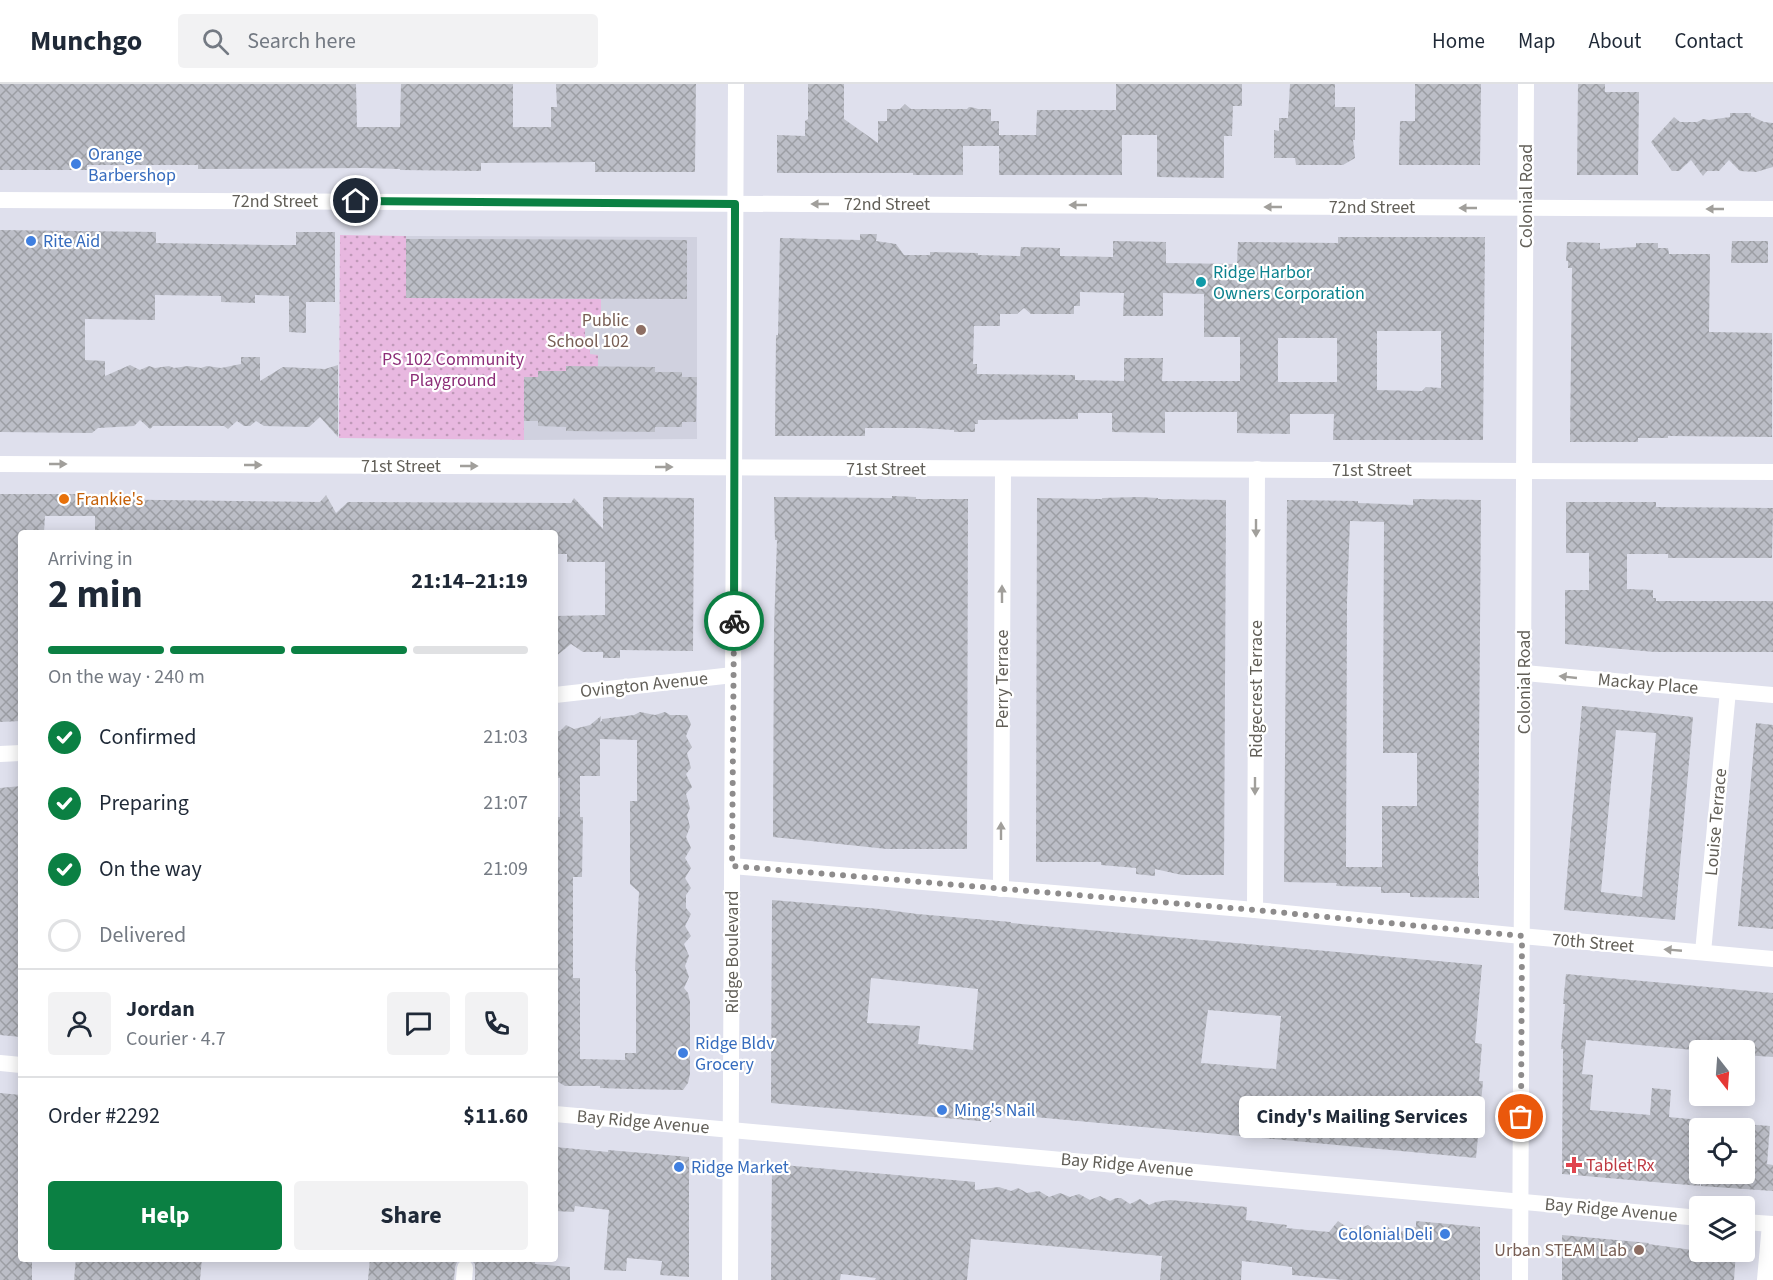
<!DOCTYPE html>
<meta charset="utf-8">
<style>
body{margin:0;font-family:"Source Sans 3",sans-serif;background:#f2f2f3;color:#1f2937;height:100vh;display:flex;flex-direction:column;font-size:22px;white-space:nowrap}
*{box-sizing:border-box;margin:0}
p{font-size:20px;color:#747a83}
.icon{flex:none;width:33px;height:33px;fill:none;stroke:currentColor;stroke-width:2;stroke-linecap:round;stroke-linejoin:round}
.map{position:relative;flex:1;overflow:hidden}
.details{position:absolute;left:18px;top:446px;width:540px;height:732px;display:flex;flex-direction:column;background:#fff;border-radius:6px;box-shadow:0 3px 15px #0003}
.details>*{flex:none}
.needle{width:39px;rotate:163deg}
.controls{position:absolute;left:1689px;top:956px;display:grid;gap:12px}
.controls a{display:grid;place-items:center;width:66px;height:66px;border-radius:6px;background:#fff;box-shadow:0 3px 15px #0003;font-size:30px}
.pin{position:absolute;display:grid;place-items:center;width:51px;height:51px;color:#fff;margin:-26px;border:3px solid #fff;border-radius:50%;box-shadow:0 2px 6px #0007}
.courier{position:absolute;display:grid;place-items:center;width:60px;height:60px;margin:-30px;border:4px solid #0b8043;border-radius:50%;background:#fff;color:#222;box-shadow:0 2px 8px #0007}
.bubble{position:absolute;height:42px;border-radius:6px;background:#fff;box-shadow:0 3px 15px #0003;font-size:20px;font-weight:700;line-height:42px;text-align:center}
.headline em{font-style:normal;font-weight:700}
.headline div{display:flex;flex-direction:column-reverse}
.headline{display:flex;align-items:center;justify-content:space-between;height:102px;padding:0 30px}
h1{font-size:39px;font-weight:700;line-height:45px}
.bar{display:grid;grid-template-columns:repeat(4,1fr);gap:9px 6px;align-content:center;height:72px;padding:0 30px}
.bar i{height:8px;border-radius:4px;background:#e0e1e3}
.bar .current{background:#0b8043}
.bar p{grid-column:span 4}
.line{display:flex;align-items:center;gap:15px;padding:0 30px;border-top:2px solid #e0e1e3}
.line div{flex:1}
.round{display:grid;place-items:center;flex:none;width:63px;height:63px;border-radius:6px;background:#f2f2f3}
ol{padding:0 30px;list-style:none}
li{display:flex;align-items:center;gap:18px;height:66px}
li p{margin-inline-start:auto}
li .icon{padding:6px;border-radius:50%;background:#0b8043;color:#fff;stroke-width:4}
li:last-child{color:#747a83}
li i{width:33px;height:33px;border:3px solid #e0e1e3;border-radius:50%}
.action{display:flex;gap:12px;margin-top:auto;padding:12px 30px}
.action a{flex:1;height:69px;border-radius:6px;background:#0b8043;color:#fff;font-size:24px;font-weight:700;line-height:69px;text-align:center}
.action a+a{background:#f2f2f3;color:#1f2937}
header{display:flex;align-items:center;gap:36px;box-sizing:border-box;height:84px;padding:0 30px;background:#fff;border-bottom:2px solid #e0e1e3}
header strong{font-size:28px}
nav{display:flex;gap:33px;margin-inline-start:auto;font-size:21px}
.search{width:420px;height:54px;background:#f2f2f3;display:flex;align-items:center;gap:15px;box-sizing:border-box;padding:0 21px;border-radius:6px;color:#747a83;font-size:22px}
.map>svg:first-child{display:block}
</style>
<header>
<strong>Munchgo</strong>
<div class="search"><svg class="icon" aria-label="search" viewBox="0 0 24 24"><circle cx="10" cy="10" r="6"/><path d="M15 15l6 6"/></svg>Search here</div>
<nav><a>Home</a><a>Map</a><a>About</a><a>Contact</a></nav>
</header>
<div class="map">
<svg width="1773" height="1196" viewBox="0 0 1773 1196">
<defs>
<pattern id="park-dots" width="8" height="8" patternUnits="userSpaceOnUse" patternTransform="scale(1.5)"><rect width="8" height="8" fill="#e8b8e0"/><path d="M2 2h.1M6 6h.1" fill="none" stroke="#bf99b8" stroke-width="1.8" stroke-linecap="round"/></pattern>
<pattern id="building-cross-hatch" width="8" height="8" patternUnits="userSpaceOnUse" patternTransform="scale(1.5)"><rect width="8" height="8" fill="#bcbec7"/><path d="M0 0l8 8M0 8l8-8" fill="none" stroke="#9c9ea4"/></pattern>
</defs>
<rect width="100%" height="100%" fill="#dfe0ed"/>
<path fill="#d0d1df" d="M406,152L697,153V355L524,356V293L590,271L585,257V234H601L406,214Z"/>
<path fill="url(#park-dots)" d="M340,151L406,152V214L601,215V234H585V257H590V270L598,271V282L566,287H538V293H524V356L339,354Z"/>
<g fill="url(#building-cross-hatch)" fill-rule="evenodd">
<path d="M0,0H356L357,43H400L401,0H513V43H551V23H557L556,0H696L695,88H595V78L481,79V87L400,86V85L365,84L198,85V81H87V86H0Z"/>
<path d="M808,0H844V35L878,59V37H887V25H900L905,20L911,25H967L969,23L975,24L978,25H991V37H999V51H1036L1037,26H1116V0H1242V22H1233L1232,52H1224V94L1157,93V51H1122V91H999V62H963V91H913V89H777V51L805,52V37L808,35Z"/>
<path d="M1290,0H1335V23H1355V56H1353L1355,74L1343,81H1296L1295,74H1274V46L1279,47V34H1288Z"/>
<path d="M1415,0H1481L1480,81H1399L1400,37H1415Z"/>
<path d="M1578,0H1605V8H1639L1638,91H1577Z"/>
<path d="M1730,29H1751V32L1764,38L1773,39V83L1756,88L1740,87L1729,76L1719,87H1707L1703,92L1691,76L1679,87H1672L1651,58L1674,33L1680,38H1697L1703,35L1709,36L1730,33Z"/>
<path d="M0,146L156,148V159L273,161H296V148H335V218H306V249L289,248V212L255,211V219L221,218V212L155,211V236L85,235V276L105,277V292L130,281L140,286L149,282L155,284L169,282L174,284L188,282L201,284L207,282L221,284L241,280V273H260V297L283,283L325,285L338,281V353L320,333L309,343L264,342L256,337L250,342H244L237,337L228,345L224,342H153L150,345L140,336L134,342L98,344L92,349L0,348Z"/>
<path d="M860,150H877L876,157L896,160L904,171H930V168L978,169V171L1020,172L1021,163L1060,164V172L1113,173V157L1166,158V179L1237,180L1238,158L1338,159V153H1485L1483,356H1333L1334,330H1290V350L1237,349V328H1165V349L1112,348V329H1078V335L978,336V340H975V348H954V346L921,344H865V352H775L776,251H778L780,154L860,156ZM1080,208L1124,209L1123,232H1163V209L1204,210V253H1240V297H1162L1163,274H1124V297L1075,296V291L977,290V280H973L974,242H1000V230H1017L1024,224L1031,230H1074V222H1080ZM1377,247H1441V304L1426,303L1422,307L1377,306ZM1278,254H1337V298H1278Z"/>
<path d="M406,155L687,156V215L406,214Z"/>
<path d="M1732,157H1768V179H1731Z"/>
<path d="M1567,158L1600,159V165L1636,163V159H1658V164H1668L1669,170H1710L1709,248L1772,249V353L1668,352V354H1638V358H1570L1572,184H1568V177H1566Z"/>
<path d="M566,282L655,283V288H682V293H697L696,338H682V343H655V348L566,347V343L538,342V337H524V293H538V287H566Z"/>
<path d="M0,410H84V415L320,418L326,411L336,429L348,418L571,419L574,414L603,445V413L694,414L693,567L620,566V574H603V568H583L571,560L555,573V532L605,531V478H567V470H555V448H95V432H45L44,448H21V637L0,638Z"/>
<path d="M892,412L916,413V415H968L967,765H887L773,753L774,543L777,456H775L774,413L892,414Z"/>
<path d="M1139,413L1158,414V415L1226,416L1224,791H1182L1155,785V792L1136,790V784L1101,781V778H1036L1037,414L1102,415V414Z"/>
<path d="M1413,415L1481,416L1478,792H1479V814L1410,813V809H1381V803L1336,802L1337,799L1284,798L1287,416L1358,417V419L1413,421ZM1350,437L1384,438L1383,669H1417V722H1382V783H1346L1347,517Z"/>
<path d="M1566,418H1656V423L1773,424L1772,474H1668V470H1627V505L1653,506V514H1656V517H1773V568H1655L1565,560V506H1589V469H1566Z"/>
<path d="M1582,622L1693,633L1675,836L1564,826ZM1616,646L1656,649L1642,813L1601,808Z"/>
<path d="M640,628L655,631L665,628L670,631H687L691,640L686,652L692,663L687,669L691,684L686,690L692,703L686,710L690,724L687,731L690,743L686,753L691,764L685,774L691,784L685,794L691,804L686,811V824L691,830L685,842L691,852L684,860L689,872L685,882L689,893L684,904L688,909L690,918V990L688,999L683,1006L631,1005L600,1004V1002H565L555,996V733H560V694H555V647H560L566,641L574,645L590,641L601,632L600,638L602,637V635L634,631ZM600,655L637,656V717H630V800L639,808L635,887H636V969H625V976L580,975V894H573V793H582L583,733H580V692H600Z"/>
<path d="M1756,639L1773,641V845L1738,842Z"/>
<path d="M21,702V953L0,951V704Z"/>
<path d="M772,816L880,825L917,830L1011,838V839L1482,881L1475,959L1482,960L1479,997H1483L1476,1074L992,1029L991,1038L771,1019ZM871,894L978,905L973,966L918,960L920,942L867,939ZM1208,926L1281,932L1276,985L1201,979Z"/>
<path d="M1566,890L1773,909V973L1744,971V966H1693L1586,956L1582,990L1593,991L1590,1026L1650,1031L1652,1004L1671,1006L1669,1033L1700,1036V1102L1562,1090L1563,965H1561L1565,920H1563Z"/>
<path d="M0,1009L21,1011V1174H32V1196H0Z"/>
<path d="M1744,1040L1770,1042L1767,1080L1773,1081V1107L1701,1102L1702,1089H1744Z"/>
<path d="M555,1063L608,1068V1066L689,1073V1193L660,1191L662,1177L627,1174L626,1187L604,1186L609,1126L575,1122L574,1128L555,1127Z"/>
<path d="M772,1080L975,1098V1106L999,1103L1011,1107L1018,1104L1027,1109L1039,1107L1049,1113L1060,1109L1070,1113L1079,1110L1090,1116L1100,1112L1110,1117L1116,1114H1121L1130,1120L1140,1115L1149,1121L1156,1118L1170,1116L1247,1123L1246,1136L1287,1141L1286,1144L1329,1148L1338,1137L1348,1144L1359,1145L1368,1141L1377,1149L1388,1143L1396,1149L1416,1143V1137L1480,1143V1196H1344L1292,1191V1183L1242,1177L1241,1196H1160L1162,1172L971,1155L967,1196H875L876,1194L841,1190L840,1196H771Z"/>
<path d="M1562,1151L1649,1159L1648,1160L1700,1167H1736L1734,1196H1562Z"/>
<path d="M76,1174H202L200,1196H74Z"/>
<path d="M370,1174H461L457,1178L455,1183L454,1196H368Z"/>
<path d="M469,1174H535V1180L570,1183V1196H475V1180Z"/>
</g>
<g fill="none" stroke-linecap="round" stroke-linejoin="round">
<g stroke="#fff" stroke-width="16">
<path d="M0,116L1773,125"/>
<path d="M0,380L1773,388"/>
<path d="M1524,589L1773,611"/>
<path d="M555,611L733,591"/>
<path d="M0,670L21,669"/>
<path d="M732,782L1255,826L1522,852L1773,875"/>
<path d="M1001,805L1003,386"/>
<path d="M1255,826L1257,385"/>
<path d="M1703,868L1728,607"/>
<path d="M464,1196L465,1184"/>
<path d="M1520,1196L1526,0"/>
<path d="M1765,1196L1770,1140"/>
</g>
<g stroke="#fff" stroke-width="16">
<path d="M0,979L21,981"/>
<path d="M555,1030L1700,1134"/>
<path d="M1744,1138L1773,1140"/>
<path d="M730,1196L736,0"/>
</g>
</g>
<defs><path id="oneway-solid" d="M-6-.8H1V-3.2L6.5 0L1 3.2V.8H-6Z" transform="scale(1.5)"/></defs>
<g fill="#a19f9b">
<use href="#oneway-solid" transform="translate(820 120) rotate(-180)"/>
<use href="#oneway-solid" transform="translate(1078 121) rotate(-180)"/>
<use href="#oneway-solid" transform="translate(1273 123) rotate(-180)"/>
<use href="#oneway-solid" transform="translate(1468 124) rotate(-180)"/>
<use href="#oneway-solid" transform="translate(1715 125) rotate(-180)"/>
<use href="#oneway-solid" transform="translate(58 380)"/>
<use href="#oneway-solid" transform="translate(253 381)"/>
<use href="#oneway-solid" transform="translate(469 382)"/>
<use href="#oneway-solid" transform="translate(664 383)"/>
<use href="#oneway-solid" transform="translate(1256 444) rotate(90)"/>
<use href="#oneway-solid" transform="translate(1002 510) rotate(-90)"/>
<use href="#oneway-solid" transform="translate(1568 593) rotate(-174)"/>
<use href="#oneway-solid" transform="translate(1255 702) rotate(90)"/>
<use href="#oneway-solid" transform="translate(1001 747) rotate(-90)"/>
<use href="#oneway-solid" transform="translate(1673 866) rotate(-175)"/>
</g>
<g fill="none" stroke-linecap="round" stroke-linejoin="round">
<path stroke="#8e8c8c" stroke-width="6" stroke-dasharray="0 10.8" d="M734,537L732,782L1255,826L1522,852L1521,1033"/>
<path stroke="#0b8043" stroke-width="8" d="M356,117L735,120L734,537"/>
</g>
<g fill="#3f7fe0" stroke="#fff" stroke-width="2">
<circle cx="76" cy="80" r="6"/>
<circle cx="31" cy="157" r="6"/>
<circle cx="683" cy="969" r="6"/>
<circle cx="942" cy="1026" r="6"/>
<circle cx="679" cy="1083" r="6"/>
<circle cx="1445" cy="1150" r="6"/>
</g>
<circle fill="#0f9aa8" stroke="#fff" stroke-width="2" cx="1201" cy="198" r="6"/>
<g fill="#8d6e63" stroke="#fff" stroke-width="2">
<circle cx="641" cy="246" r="6"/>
<circle cx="1639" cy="1166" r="6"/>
</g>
<circle fill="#e8710a" stroke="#fff" stroke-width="2" cx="64" cy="415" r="6"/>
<path fill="#e0444e" stroke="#fff" stroke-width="2" d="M1571 1072h6v6h6v6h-6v6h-6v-6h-6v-6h6z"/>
<g text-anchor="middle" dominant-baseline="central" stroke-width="4.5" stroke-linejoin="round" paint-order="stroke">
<g font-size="18" fill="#366cbe" stroke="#fff" text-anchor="start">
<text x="88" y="70">Orange<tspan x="88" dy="21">Barbershop</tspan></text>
<text x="43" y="157">Rite Aid</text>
<text x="695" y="959">Ridge Bldv<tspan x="695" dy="21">Grocery</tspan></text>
<text x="954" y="1026">Ming's Nail</text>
<text x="691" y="1083">Ridge Market</text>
<text x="1433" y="1150" text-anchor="end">Colonial Deli</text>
</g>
<g font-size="18" fill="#625f58" stroke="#fff">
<text transform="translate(1526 112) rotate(-90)">Colonial Road</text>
<text x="275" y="117">72nd Street</text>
<text x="887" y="120">72nd Street</text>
<text x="1372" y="123">72nd Street</text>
<text x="401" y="382">71st Street</text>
<text x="886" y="385">71st Street</text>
<text x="1372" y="386">71st Street</text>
<text transform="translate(1002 595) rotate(-90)">Perry Terrace</text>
<text transform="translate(1524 598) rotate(-90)">Colonial Road</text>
<text transform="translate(1648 600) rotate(5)">Mackay Place</text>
<text transform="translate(644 601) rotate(-6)">Ovington Avenue</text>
<text transform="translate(1256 605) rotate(-90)">Ridgecrest Terrace</text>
<text transform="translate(1716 738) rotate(-85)">Louise Terrace</text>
<text transform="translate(1593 859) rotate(5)">70th Street</text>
<text transform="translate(732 868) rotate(-90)">Ridge Boulevard</text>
<text transform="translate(643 1038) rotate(5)">Bay Ridge Avenue</text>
<text transform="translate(1127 1081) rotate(5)">Bay Ridge Avenue</text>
<text transform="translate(1611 1126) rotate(5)">Bay Ridge Avenue</text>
</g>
<g font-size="18" fill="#0d838f" stroke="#fff" text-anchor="start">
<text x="1213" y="188">Ridge Harbor<tspan x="1213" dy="21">Owners Corporation</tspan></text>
</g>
<g font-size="18" fill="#785e54" stroke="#fff" text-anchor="end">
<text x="629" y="236">Public<tspan x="629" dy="21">School 102</tspan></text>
<text x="1627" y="1166">Urban STEAM Lab</text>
</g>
<g font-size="18" fill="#8c2d78" stroke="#fff">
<text x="453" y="275">PS 102 Community<tspan x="453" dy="21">Playground</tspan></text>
</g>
<g font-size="18" fill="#c56008" stroke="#fff" text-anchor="start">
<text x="76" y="415">Frankie's</text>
</g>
<g font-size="18" fill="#be3a42" stroke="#fff" text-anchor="start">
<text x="1586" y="1081">Tablet Rx</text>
</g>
</g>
</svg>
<div class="controls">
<a><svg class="needle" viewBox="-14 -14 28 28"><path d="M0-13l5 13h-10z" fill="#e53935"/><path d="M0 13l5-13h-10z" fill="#747a83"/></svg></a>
<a><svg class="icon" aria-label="locate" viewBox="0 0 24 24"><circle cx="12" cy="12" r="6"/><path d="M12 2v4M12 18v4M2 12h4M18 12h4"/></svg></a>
<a><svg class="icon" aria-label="layers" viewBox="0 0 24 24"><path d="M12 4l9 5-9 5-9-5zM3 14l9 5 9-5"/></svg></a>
</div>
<div class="pin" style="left:1521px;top:1033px;background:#ea580c"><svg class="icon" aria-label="bag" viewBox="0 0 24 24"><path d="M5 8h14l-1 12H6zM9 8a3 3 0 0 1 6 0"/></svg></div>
<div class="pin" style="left:356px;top:117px;background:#1f2937"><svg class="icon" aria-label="home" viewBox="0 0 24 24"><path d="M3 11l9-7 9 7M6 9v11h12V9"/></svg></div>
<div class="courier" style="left:734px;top:537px"><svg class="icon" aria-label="bike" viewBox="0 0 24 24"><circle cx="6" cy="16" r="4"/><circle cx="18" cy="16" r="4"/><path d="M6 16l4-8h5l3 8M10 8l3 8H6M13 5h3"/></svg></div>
<div class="bubble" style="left:1239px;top:1012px;width:246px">Cindy's Mailing Services</div>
<section class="details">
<div class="headline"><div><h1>2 min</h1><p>Arriving in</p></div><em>21:14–21:19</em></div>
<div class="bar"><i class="current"></i><i class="current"></i><i class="current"></i><i></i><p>On the way · 240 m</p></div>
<ol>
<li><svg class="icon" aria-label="check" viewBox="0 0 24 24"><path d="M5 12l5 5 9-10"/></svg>Confirmed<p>21:03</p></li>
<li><svg class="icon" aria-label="check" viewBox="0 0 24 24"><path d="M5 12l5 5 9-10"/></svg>Preparing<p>21:07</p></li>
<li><svg class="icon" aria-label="check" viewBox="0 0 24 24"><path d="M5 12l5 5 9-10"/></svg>On the way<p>21:09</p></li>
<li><i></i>Delivered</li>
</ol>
<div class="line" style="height:108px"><a class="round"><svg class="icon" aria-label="person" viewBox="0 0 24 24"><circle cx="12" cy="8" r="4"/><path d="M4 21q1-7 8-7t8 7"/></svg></a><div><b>Jordan</b><p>Courier · 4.7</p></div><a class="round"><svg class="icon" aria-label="chat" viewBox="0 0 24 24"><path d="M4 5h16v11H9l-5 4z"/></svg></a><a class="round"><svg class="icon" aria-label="phone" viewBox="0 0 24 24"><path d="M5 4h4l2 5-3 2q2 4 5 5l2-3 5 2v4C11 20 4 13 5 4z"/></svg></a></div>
<div class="line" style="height:78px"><div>Order #2292</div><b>$11.60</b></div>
<div class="action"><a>Help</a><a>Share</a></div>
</section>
</div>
